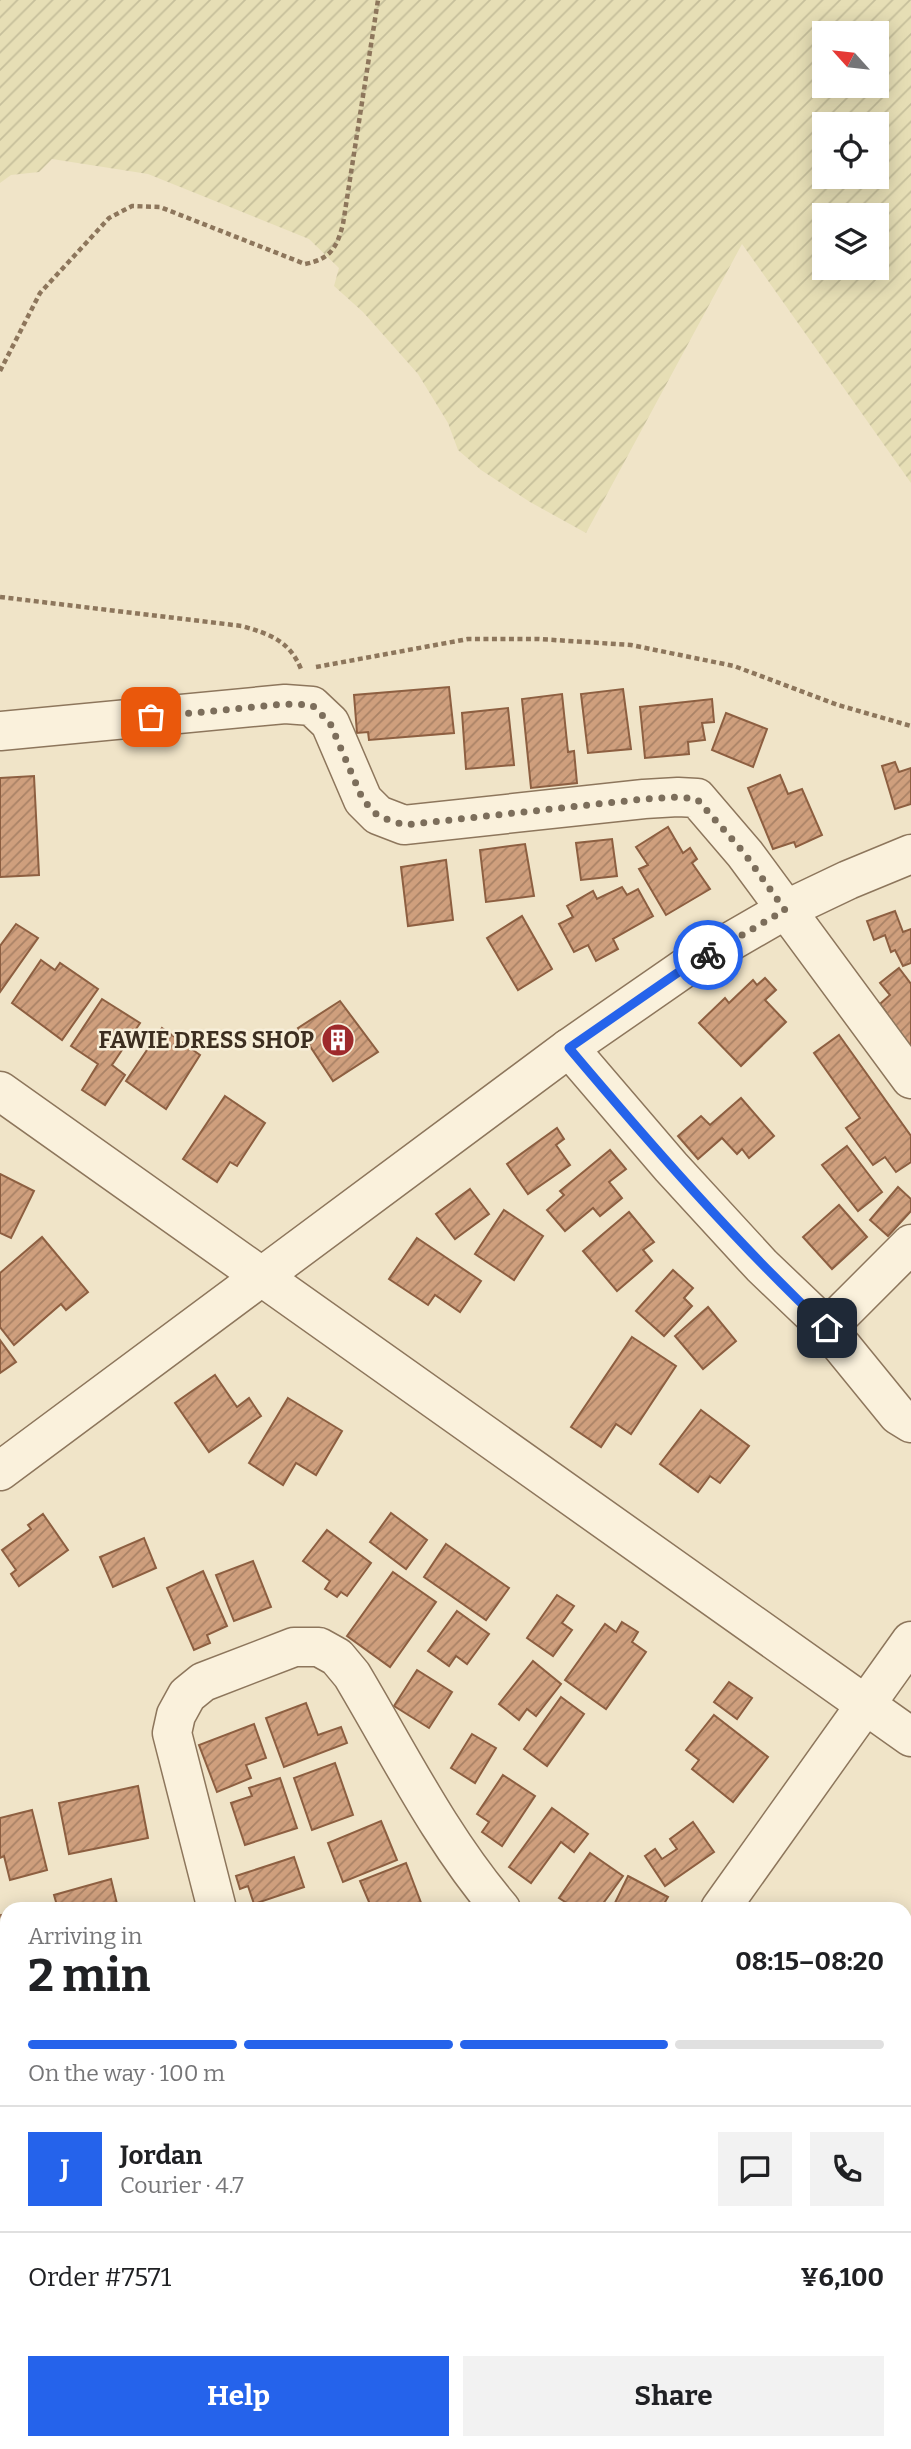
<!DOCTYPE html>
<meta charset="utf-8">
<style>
body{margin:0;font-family:Bitter,serif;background:#f2f2f2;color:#202124;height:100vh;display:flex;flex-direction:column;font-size:26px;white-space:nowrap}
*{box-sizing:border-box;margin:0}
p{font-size:23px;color:#757577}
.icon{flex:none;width:38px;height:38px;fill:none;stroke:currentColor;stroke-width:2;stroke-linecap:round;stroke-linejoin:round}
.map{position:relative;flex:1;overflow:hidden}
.sheet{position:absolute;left:0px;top:1902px;width:912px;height:548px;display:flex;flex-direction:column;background:#fff;border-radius:21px 21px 0 0;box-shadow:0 4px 18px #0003}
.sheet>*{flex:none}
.needle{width:46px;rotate:297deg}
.fabs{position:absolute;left:812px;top:21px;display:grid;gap:14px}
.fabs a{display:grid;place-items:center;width:77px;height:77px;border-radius:0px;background:#fff;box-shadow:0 4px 18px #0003;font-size:35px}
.pin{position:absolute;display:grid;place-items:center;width:60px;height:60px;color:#fff;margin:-30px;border-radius:14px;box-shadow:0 4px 10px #0006}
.courier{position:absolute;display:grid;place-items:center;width:70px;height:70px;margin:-35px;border:5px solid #2563eb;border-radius:50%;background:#fff;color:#222;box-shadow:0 2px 9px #0007}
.overview em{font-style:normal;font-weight:700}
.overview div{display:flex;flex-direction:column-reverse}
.overview{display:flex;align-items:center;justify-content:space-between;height:119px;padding:0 28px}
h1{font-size:46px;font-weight:700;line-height:52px}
.bar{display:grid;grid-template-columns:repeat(4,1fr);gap:10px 7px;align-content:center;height:84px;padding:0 28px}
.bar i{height:9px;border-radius:5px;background:#e0e0e0}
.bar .selected{background:#2563eb}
.bar p{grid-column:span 4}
.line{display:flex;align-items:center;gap:18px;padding:0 28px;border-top:2px solid #e0e0e0}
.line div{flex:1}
.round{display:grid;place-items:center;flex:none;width:74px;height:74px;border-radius:0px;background:#f2f2f2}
.cta{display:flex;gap:14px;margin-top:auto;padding:14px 28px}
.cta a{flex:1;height:80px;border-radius:0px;background:#2563eb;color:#fff;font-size:28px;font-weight:700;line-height:80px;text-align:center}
.cta a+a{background:#f2f2f2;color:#202124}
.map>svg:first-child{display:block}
</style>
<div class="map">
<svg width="911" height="2449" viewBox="0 0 911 2449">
<defs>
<pattern id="farmland-furrows" width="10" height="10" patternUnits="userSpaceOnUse" patternTransform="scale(1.75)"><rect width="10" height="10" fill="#e6deb5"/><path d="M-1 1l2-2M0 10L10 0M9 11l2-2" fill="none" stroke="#c6bf9b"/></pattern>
<pattern id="building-hatch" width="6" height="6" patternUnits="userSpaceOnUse" patternTransform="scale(1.75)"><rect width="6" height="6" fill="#cf9f7d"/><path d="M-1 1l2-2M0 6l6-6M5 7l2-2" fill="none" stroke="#a98266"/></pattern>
</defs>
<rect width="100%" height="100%" fill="#f0e4c8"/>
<path fill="url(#farmland-furrows)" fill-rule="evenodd" d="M0,0H911V483L742,244L586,533L530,502L481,470L458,450L448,423L418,374L363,312L334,286L339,268L309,239L148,174L52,159L39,172L11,175L0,183ZM824,33H877V86H824ZM824,124H877V177H824ZM824,215H877V268H824Z"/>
<g fill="url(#building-hatch)" stroke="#8d5f41" stroke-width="2">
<path d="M449,687L454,733L369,740L368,732L357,733L354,695Z"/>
<path d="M623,689L631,749L588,753L581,694Z"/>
<path d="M562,694L568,752L574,751L577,783L531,788L522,699Z"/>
<path d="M712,699L714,722L702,723L705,740L688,742L689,754L645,758L640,707Z"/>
<path d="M508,708L514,765L466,769L462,713Z"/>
<path d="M726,713L767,729L753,767L712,750Z"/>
<path d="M895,762L899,772L911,768V804L895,809L882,766Z"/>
<path d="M780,775L788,794L802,789L822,835L796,847L794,842L773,849L748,788Z"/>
<path d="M34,776L39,875L0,877V778Z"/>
<path d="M668,827L683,853L690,848L697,859L692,863L710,889L666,915L639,869L648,865L636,847Z"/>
<path d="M612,839L617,876L581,880L576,843Z"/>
<path d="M525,844L534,896L486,902L480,850Z"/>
<path d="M446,860L453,920L408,926L401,867Z"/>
<path d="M622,887L627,895L638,889L653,916L613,939L618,949L596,961L588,945L574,952L559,924L573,917L567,906L593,891L597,899Z"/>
<path d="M895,911L903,932L911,929V963L903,966L895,950L891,952L885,935L874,940L867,921Z"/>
<path d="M522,916L552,969L518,990L487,938Z"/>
<path d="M16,924L38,938L0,992V946Z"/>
<path d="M41,960L55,970L60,963L98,989L62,1040L12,1003Z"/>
<path d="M899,968L911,984V1060L878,1018L886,1012L880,1004L890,995L880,983Z"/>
<path d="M765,978L776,990L765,1000L786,1022L741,1066L699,1023L725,998L729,1003L753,980L757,985Z"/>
<path d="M102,999L140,1023L112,1065L125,1075L105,1105L82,1090L98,1064L71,1046Z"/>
<path d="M340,1001L378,1052L333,1081L298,1028Z"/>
<path d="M162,1028L200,1055L166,1109L126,1081Z"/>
<path d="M839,1035L911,1136V1162L896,1172L885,1157L873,1165L846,1128L860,1118L814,1053Z"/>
<path d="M225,1096L265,1123L237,1166L230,1162L217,1182L183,1159Z"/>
<path d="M741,1098L774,1136L749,1158L742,1149L737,1154L722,1138L698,1159L678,1136L701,1116L710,1125Z"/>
<path d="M557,1128L564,1139L556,1145L570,1165L528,1194L507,1164Z"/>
<path d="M847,1146L882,1192L858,1211L822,1165Z"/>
<path d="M610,1150L626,1169L609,1182L622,1198L600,1216L593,1208L565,1231L547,1210L564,1195L560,1191Z"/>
<path d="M0,1174L34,1191L11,1238L0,1233Z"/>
<path d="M898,1187L911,1199V1211L888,1236L870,1220Z"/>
<path d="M470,1189L489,1214L455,1239L436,1214Z"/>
<path d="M839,1205L867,1237L832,1269L803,1237Z"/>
<path d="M504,1210L543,1236L514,1280L475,1254Z"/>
<path d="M629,1212L654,1242L643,1250L652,1261L617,1291L583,1251Z"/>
<path d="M42,1237L88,1292L66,1310L61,1304L14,1345L0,1327V1273Z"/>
<path d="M417,1238L481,1281L460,1312L435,1295L428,1305L389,1279Z"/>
<path d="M673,1270L693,1288L684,1298L692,1306L664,1336L636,1311Z"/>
<path d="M708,1307L736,1341L703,1369L675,1336Z"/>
<path d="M632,1337L676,1366L631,1434L616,1424L601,1447L571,1427Z"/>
<path d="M0,1340L16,1362L0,1373Z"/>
<path d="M215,1375L237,1407L249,1398L261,1416L209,1452L175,1403Z"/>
<path d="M288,1398L342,1431L316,1475L296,1463L283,1485L249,1463Z"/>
<path d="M701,1410L749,1446L720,1483L710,1476L698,1492L660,1464Z"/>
<path d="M391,1513L427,1540L406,1569L370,1542Z"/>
<path d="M43,1514L68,1550L19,1586L11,1574L16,1570L2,1550L31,1529L28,1525Z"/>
<path d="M327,1530L371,1563L347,1596L341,1592L337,1597L325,1589L330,1581L303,1561Z"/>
<path d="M144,1538L156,1568L113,1587L100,1557Z"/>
<path d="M446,1544L509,1588L486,1620L424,1577Z"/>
<path d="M253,1561L271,1607L234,1621L216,1575Z"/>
<path d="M203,1571L227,1626L207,1635L210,1643L194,1650L167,1588Z"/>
<path d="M393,1572L436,1602L390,1667L347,1636Z"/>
<path d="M557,1595L574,1606L562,1623L572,1630L553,1656L527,1638Z"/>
<path d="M457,1611L489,1634L467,1664L456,1656L449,1666L428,1651Z"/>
<path d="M622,1622L638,1632L632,1642L646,1652L606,1709L565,1680L605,1624L616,1632Z"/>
<path d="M533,1661L561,1684L536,1716L527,1709L519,1720L499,1704Z"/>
<path d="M417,1670L452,1692L429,1728L394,1706Z"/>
<path d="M729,1682L752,1698L737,1719L714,1702Z"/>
<path d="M561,1697L584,1714L547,1766L524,1749Z"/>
<path d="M306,1703L318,1735L341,1727L347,1743L284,1767L266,1718Z"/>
<path d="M714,1715L768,1757L733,1802L692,1769L699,1760L686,1750Z"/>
<path d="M254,1724L266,1758L246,1765L251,1778L217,1792L199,1745Z"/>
<path d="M472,1734L496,1748L475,1783L451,1768Z"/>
<path d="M335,1763L353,1815L312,1830L294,1778Z"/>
<path d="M503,1775L535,1796L502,1846L482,1832L489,1822L477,1814Z"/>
<path d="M280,1778L297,1828L245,1845L231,1803L252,1796L249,1788Z"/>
<path d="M138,1786L148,1838L69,1854L59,1803Z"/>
<path d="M552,1808L588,1834L574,1852L561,1842L531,1883L509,1867Z"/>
<path d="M32,1810L47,1870L10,1880L4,1856L0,1858V1818Z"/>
<path d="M381,1821L397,1860L343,1882L328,1843Z"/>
<path d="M693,1822L714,1852L665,1886L645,1856L655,1849L662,1859L677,1849L670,1839Z"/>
<path d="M590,1853L623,1876L599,1909H576L559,1898Z"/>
<path d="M294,1857L304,1887L254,1904L248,1886L240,1889L236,1876Z"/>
<path d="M406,1863L423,1908L372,1909L360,1881Z"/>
<path d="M628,1876L668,1897L661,1909H612Z"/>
<path d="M111,1879L118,1908L58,1909L54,1895Z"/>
<path d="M7,1914V1942L1,1915Z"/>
<path d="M7,1946V1996L0,1997V1948Z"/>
</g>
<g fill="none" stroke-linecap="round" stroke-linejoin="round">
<defs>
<g id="minor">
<path d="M0,731L285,704L312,706L330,723L363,800L378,815L404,825L644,799L678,797L697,798L745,854L911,1079"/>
<path d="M569,1048L671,1167L762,1266L827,1328L898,1415L911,1423"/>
<path d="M0,1091L911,1737"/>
<path d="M827,1328L911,1244"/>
<path d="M0,1471L569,1048L683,969L785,910L848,880L911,854"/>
<path d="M217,1909L172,1733L176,1715L187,1695L203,1682L294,1647H319L337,1657L352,1675C399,1754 441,1839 501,1909"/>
<path d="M720,1909L911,1641"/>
<path d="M0,2040L7,2039"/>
<path d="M0,2104L7,2137"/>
<path d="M905,2132L911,2135"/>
<path d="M0,2197L7,2196"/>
<path d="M73,2443L74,2449"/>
<path d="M466,2443L467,2449"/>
<path d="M797,2443V2449"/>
</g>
</defs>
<use href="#minor" stroke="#8d765c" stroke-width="41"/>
<g stroke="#8d765c" stroke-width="4.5" stroke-dasharray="5 3.5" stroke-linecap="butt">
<path d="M0,371L40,293L109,218L132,206L160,207L305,264C331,259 337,247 343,224L378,0"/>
<path d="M0,597L242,626C269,634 289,640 301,669"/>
<path d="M316,667L468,639H539L631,645L734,666L838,705L911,726"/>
</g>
<use href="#minor" stroke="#faf1dc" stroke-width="38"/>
</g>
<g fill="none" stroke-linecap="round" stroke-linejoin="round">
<path stroke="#7c6e5b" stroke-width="7" stroke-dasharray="0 12.6" d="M151,717L285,704L312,705L330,723L363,800L378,816L404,825L644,799L678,797L697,799L745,854L785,910L708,955"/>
<path stroke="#2563eb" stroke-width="9" d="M708,955L683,969L569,1048C651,1145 734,1240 827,1328"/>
</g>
<defs>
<symbol id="building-disc" viewBox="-11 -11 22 22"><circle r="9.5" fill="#9e2a2b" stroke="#f7eed8"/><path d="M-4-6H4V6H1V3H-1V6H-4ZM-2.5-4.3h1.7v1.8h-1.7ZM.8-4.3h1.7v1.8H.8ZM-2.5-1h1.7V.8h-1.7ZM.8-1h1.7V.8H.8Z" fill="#fff"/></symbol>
</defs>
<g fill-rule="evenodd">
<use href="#building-disc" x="319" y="1021" width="38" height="38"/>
</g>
<g text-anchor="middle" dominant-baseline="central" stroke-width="5" stroke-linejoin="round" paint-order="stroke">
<g font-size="23" font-weight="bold" fill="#3d2e20" stroke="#f7eed8" text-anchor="end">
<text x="314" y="1040">FAWIE DRESS SHOP</text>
</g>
</g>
</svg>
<div class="fabs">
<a><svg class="needle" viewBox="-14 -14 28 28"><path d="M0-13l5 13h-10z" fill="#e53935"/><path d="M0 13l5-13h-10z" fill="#757577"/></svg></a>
<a><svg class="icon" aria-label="locate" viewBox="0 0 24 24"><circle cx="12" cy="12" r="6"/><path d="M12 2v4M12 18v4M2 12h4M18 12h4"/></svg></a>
<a><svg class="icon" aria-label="layers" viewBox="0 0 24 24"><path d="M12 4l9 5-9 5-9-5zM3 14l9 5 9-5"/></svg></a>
</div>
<div class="pin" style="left:151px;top:717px;background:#ea580c"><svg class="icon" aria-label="bag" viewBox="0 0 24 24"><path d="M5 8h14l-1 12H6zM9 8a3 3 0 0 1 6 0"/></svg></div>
<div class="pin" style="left:827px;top:1328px;background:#1f2937"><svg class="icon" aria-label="home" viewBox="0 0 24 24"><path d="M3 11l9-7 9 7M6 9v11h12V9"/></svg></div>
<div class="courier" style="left:708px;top:955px"><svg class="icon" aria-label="bike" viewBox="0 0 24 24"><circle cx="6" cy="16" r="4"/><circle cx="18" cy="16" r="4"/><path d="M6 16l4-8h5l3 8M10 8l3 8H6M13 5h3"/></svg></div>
<section class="sheet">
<div class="overview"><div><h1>2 min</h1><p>Arriving in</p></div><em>08:15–08:20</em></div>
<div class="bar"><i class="selected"></i><i class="selected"></i><i class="selected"></i><i></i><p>On the way · 100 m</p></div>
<div class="line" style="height:126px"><b class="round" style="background:#2563eb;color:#fff">J</b><div><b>Jordan</b><p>Courier · 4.7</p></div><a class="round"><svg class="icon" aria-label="chat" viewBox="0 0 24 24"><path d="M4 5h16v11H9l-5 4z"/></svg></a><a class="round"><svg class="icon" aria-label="phone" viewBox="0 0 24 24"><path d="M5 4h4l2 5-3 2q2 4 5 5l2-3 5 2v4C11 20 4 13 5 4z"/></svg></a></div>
<div class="line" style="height:91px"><div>Order #7571</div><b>¥6,100</b></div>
<div class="cta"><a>Help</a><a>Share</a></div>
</section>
</div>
